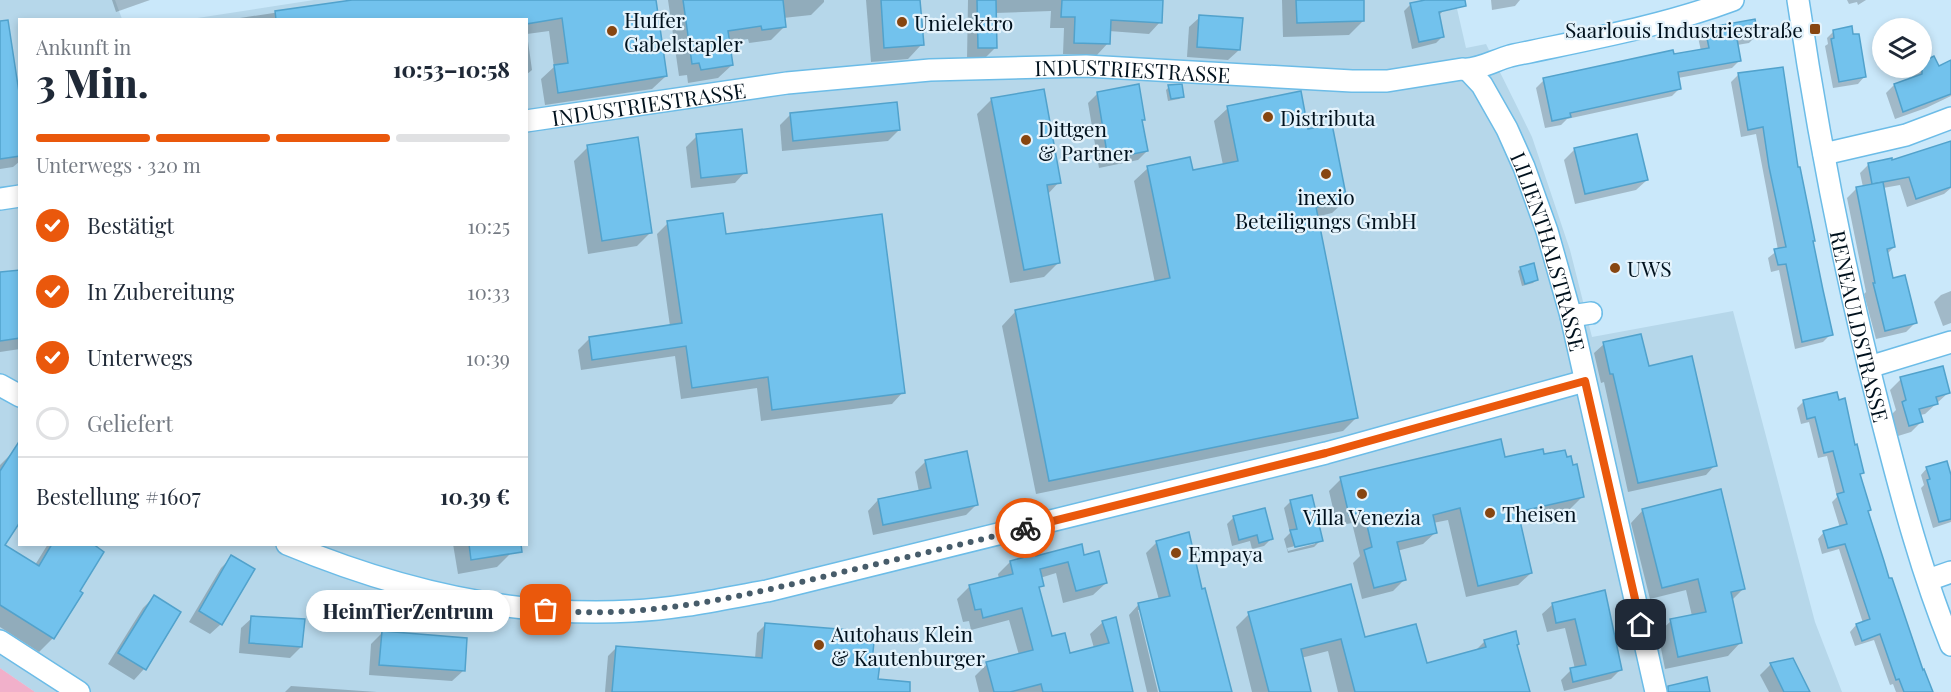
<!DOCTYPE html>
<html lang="de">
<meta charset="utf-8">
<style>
body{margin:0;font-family:"Playfair Display",serif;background:#f6f6f7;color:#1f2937;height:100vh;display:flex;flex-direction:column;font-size:22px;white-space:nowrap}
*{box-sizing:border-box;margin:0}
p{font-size:20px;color:#747a83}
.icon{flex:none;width:33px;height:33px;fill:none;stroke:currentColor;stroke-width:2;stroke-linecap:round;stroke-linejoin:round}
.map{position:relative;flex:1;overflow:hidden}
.drawer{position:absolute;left:18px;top:18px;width:510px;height:528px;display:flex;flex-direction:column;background:#fff;border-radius:0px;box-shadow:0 3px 9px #0003}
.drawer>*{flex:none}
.tools{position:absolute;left:1872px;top:18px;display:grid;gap:12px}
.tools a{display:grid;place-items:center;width:60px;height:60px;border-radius:50%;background:#fff;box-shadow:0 3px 9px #0003;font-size:30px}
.pin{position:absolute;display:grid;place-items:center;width:51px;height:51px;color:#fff;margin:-26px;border-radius:12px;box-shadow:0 3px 9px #0006}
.courier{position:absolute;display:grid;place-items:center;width:60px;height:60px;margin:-30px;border:4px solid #ea580c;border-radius:50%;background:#fff;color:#222;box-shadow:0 2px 8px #0007}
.bubble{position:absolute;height:42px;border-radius:21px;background:#fff;box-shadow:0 3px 9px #0003;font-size:20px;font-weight:800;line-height:42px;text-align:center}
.overview em{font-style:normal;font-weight:800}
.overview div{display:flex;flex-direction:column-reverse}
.overview{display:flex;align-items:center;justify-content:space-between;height:102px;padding:0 18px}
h1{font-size:39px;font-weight:800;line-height:45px}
.bar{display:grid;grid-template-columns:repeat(4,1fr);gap:9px 6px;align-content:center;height:72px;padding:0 18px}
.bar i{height:8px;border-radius:4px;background:#e0e1e3}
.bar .current{background:#ea580c}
.bar p{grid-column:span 4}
.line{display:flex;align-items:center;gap:15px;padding:0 18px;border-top:2px solid #e0e1e3}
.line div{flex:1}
ol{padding:0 18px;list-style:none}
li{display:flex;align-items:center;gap:18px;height:66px}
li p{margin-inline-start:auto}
li .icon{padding:6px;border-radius:50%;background:#ea580c;color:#fff;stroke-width:4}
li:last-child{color:#747a83}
li i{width:33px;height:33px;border:3px solid #e0e1e3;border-radius:50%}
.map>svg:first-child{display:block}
</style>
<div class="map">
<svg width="1951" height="692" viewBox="0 0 1951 692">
<rect width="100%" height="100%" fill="#cae8fa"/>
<path fill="#b6d7ea" d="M0,0H115L122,19L20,20V544H526V20L191,19L314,0H1455L1466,48L1486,44L1532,137L1570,250L1592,337L1733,311L1815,622L1842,692H35L0,668Z"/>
<path fill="#f1b0ca" d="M0,668L35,692H0Z"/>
<g fill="#0003" fill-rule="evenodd">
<path d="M112,0H150L116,12Z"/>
<path d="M359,0H654L666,76L652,89L545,105L541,79L554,67L549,31L527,34L532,70L526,75V20H227Z"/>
<path d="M668,0H824V2L811,15L783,18L784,27L771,40L749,43L748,39L728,42L732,65L718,78L688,83L687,75L679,76Z"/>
<path d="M866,0H919L922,44L908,59L871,62Z"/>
<path d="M968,0H1162L1160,22L1149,34L1109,31L1108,43L1097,55L1063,54L1064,28H1050L1051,11L995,13L996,47L984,59H967Z"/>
<path d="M1282,0H1362L1363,21L1349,35L1283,37Z"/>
<path d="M1432,0H1442L1444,10L1438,16L1443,36L1436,43L1412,49L1404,11L1411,4Z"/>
<path d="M1491,0H1520L1515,6L1492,10Z"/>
<path d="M1847,0H1866L1858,5L1857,2L1849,4Z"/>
<path d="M1200,17L1239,50L1228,60L1187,57L1189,27Z"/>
<path d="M1706,29L1757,35L1749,43L1737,45L1740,60L1732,68L1678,78L1680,88L1672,96L1567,119L1561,125L1545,128L1536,88L1544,80L1701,51L1698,37Z"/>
<path d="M1834,31L1864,77L1858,84L1833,88L1825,46L1828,44L1827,38Z"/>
<path d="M0,43L20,111V161L13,167L0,169Z"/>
<path d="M1934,58L1938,68L1951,62V96L1926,108L1895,119L1886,93L1894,85L1913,78L1911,72L1916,68H1922V63Z"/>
<path d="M1738,75L1797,169L1831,334L1823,342L1795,349L1779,270L1771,272L1768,258L1778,250L1756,134L1741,137L1731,82Z"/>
<path d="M1169,87L1183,96L1179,99L1168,101L1166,90Z"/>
<path d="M1097,94L1144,119L1141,122L1147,151L1138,160L1099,168L1088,103Z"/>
<path d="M991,100L1059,182L1047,195L1058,263L1044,277L1010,283L977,114Z"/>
<path d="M1228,108L1307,130L1346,200L1332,213L1316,217L1357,417L1343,431L1036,494L1002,326L1015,312L1155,283L1134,181L1148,168L1192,172L1223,165L1214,121Z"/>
<path d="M791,114L899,130L888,141L782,151L780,125Z"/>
<path d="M697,136L745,172L735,183L691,188L686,147Z"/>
<path d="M1951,143V188L1944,194L1907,207L1900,185L1883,188L1894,247L1887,254L1892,280L1916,322L1906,332L1876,339L1864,294L1866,292L1847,198L1856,189L1863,187L1860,173L1869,164L1891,162Z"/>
<path d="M588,147L651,232L637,246L588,254L574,161Z"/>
<path d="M1575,149L1647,180L1636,190L1575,204L1564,160Z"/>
<path d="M668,223L725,236L903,392L892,404L761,421L757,388L681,399L675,356L581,370L578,350L590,338L670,326L657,234Z"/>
<path d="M1521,268L1536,280L1533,283L1522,286L1518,271Z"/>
<path d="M20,271V349L0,352V274Z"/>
<path d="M1951,291V323L1943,326L1934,302L1941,295Z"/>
<path d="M1604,344L1647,367L1715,465L1706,475L1628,492L1604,382L1601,383L1594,353Z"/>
<path d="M1901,379L1948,393L1925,414L1920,415L1921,422L1911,432L1898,436L1892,414L1896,410L1890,390Z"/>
<path d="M1803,402L1854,447L1863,472L1859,476L1867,512L1889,580L1922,672L1932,692H1896L1893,684L1890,685L1874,640L1855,646L1850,632L1856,625L1863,623L1839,549L1822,554L1818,539L1824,532L1840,528L1832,502L1837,497L1827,456L1818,458L1809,422L1801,424L1797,408Z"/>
<path d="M15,450L3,545L35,565L48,544H90L78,592L53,638L39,652L0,627V465Z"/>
<path d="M1543,456L1582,497L1570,509L1518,520L1531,573L1518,585L1466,597L1448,520L1433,523L1436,532L1423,544L1397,551L1405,579L1393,591L1362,599L1353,563L1360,556L1352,523L1337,526L1329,491L1341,479L1504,458Z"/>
<path d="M926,461L977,504L966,515L873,535L868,511L878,500L919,492L915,472Z"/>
<path d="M1927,468L1951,474V522L1933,528L1921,488L1924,485L1921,475Z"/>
<path d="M1291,501L1321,540L1314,547L1288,553L1284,539L1290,533L1284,508ZM1315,541V544L1288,551L1287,548Z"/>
<path d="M1643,510L1744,588L1732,600L1740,643L1728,656L1665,669L1658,633L1671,621L1692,616L1686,590L1650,599L1631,523Z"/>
<path d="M1234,517L1271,539L1264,546L1252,549L1250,541L1232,546L1227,524Z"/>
<path d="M1157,542L1201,590L1230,692H1162L1142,610H1138L1158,692H1147L1129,615L1139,604L1159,600L1146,553Z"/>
<path d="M453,544H509L511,553L497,567L458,574Z"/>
<path d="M232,557L221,624L210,634L189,622L221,568Z"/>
<path d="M1083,557L1106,583L1093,595L1063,603L1056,573L1040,578L1042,585L1038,590L1051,638L1069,655L1094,648L1090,634L1103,622L1132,692H979L975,676L987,664L1019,655L1009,620L971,630L969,621L963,622L957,599L970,586L999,579L998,574L1010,562L1035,558Z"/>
<path d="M1604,592L1620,670L1611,679L1564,691L1561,680L1571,670L1575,669L1565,628L1547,632L1542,614L1552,605Z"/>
<path d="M154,597L179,612L144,669L134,680L108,664L143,608Z"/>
<path d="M1249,614L1364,639L1426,665L1474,652L1485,641L1516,645L1527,692H1338L1328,651L1301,658L1310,692H1252L1236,627Z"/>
<path d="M252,618L301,647L290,658L239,653L241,628Z"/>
<path d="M766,624L871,664L877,680L884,692H605L608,656L617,647L755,659L757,633Z"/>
<path d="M382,633L463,671L452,681L369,675L371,644Z"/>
<path d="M1771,664L1808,692H1769L1760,675Z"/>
<path d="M291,686L377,692H285Z"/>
</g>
<g fill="#72c2ed" stroke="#51a2cc" stroke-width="1.5">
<path d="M352,0H656L667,76L558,93L554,65L568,63L562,18L526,24V20H276L275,11Z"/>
<path d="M683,0H783L786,27L762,30L761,26L728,31L733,65L701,70L699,63L692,64Z"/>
<path d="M881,0H920L924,45L884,48Z"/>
<path d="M977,0H996L997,48H978Z"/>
<path d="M1062,0H1163L1162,23L1111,20L1110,44L1074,43L1075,17H1061Z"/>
<path d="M1296,0H1364V21L1297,23Z"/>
<path d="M1425,0H1465L1466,6L1439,12L1444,37L1419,42L1410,3Z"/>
<path d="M1199,15L1243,18L1240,50L1197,47Z"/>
<path d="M1755,19L1758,35L1737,39L1741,61L1678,72L1681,89L1570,113L1571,117L1552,121L1543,78L1673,50L1674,54L1709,48L1705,28Z"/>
<path d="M8,20L20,99V156L0,159V21Z"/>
<path d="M1852,26L1853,34H1859L1866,77L1839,82L1831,39L1834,38L1833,30Z"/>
<path d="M1934,56L1939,66L1951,60V94L1903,112L1894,84L1922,74V62Z"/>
<path d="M1783,67L1798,167H1800L1815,241H1813L1823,290L1833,335L1802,342L1786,264L1778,265L1774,249L1786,247L1769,167L1763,127L1748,130L1738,73Z"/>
<path d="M1139,84L1145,120H1142L1148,151L1108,159L1097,92Z"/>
<path d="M1182,84L1184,97L1171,99L1168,85Z"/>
<path d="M1044,89L1061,183L1047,185L1060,263L1024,270L991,98Z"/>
<path d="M1301,91L1308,129L1332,124L1347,200L1316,207L1358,418L1049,481L1015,310L1170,278L1147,166L1190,157L1193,170L1238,161L1227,106Z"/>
<path d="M897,102L900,130L793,141L790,113Z"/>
<path d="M742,129L747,173L701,178L696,134Z"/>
<path d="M1637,134L1648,180L1585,194L1574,148Z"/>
<path d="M638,137L652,233L602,241L587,145Z"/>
<path d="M1951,141V187L1916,199L1909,177L1872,184L1868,163L1892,158V160Z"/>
<path d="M1883,182L1895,247L1887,249L1893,278L1905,275L1917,323L1885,331L1873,283H1875L1856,187Z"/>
<path d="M723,213L726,234L882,214L905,393L772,410L768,377L692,388L686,346L592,360L589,337L682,323L667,221Z"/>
<path d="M1534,263L1538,280L1525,284L1520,267Z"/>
<path d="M20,270V338L0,341V272Z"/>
<path d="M1641,334L1649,366L1692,356L1717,466L1638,483L1613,374H1610L1603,342Z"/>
<path d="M1943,366L1950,393L1936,397L1938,404L1919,409L1923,422L1909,426L1902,402L1906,400L1900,377Z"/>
<path d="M1837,392L1839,400L1845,398L1855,445L1857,444L1864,473L1860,474L1871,510L1868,511L1884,561L1889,578H1892L1923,670L1924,669L1933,692H1904L1899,679L1896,680L1880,634L1862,641L1856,624L1870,619L1845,544L1828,548L1823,531L1847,524L1837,494L1844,492L1833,451L1824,453L1815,417L1807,419L1803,400Z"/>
<path d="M1501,439L1505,457L1543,449L1544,454L1565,450L1567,457L1571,456L1573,465L1577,464L1584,497L1518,512L1532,573L1478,586L1460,508L1433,515L1437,533L1397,542L1406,580L1374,588L1364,550L1372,547L1364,512L1349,515L1340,477Z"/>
<path d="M20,440V522L5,545L39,566L52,544H93L104,552L80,591L83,593L54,639L0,605V471Z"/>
<path d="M967,451L978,505L883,525L878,499L931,488L925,460Z"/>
<path d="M1947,461L1951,475V519L1939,522L1927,480L1930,479L1926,467Z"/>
<path d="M1721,489L1745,589L1731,592L1742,643L1678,657L1670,619L1706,612L1698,579L1662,588L1642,509Z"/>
<path d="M1312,495L1323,541L1295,547L1290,530L1297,529L1290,500Z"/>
<path d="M1265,508L1273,539L1259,543L1257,535L1239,540L1233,516Z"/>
<path d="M1189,532L1202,589L1205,588L1232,692H1160L1138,603L1170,596L1156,541Z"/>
<path d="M469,544H521L522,552L471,560Z"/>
<path d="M1082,544L1084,555L1099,551L1107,583L1076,591L1068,562L1040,569L1044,586L1039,587L1052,636L1065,633L1070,653L1109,643L1102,621L1116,617L1133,692H1043L1041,684L1010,692H994L986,662L1033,650L1022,608L983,618L981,609L975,610L969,585L1013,574L1010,561L1036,554V556Z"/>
<path d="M231,555L255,569L222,625L199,611Z"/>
<path d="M1351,584L1365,637L1416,624L1427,663L1486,647L1484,640L1516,631L1519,644L1517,645L1530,692H1355L1341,639L1301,649L1311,692H1269L1248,612Z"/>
<path d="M1605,590L1622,670L1573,682L1570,668L1586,665L1575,619L1556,623L1552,603Z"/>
<path d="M154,595L181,612L146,670L118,653Z"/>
<path d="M251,616L305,619L302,647L249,643Z"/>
<path d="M765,623L875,632L872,662L880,663L878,679L910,682V692H612L616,646L762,658Z"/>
<path d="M382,631L467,638L465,671L379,665Z"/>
<path d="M1793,658L1810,692H1784L1770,663Z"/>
<path d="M1707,677L1710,692H1668V686Z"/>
</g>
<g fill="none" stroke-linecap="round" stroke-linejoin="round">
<defs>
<g id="street">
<path id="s1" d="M1798,0C1819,143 1847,284 1883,424C1902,498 1922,574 1951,645"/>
<path id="s2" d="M1468,70L1482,85L1507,129L1524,167L1547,231L1571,316L1656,692"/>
<path id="s3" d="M526,121L787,83L930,70L1086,66L1352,81H1387L1462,69C1477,71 1495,60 1510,56C1584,40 1661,27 1733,0"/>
<path d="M1824,154L1906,135L1951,118"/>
<path d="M0,199L20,196"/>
<path d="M1571,316L1591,313"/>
<path d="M1869,367L1951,342"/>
<path d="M0,385L20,396"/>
<path d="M287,544C395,589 514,618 632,611C678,609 722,599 767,591L1326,453L1585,381"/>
<path d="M1928,580L1951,572"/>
<path d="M0,641L79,692"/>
</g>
</defs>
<use href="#street" stroke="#6cbce7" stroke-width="24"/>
<use href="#street" stroke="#fff" stroke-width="21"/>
</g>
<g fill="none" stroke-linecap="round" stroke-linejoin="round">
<path stroke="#475c6a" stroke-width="6" stroke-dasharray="0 10.8" d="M546,610C649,620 747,595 847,571C906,557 966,544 1025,528"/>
<path stroke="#ea580c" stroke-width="8" d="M1025,528L1326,453L1585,381L1641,625"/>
</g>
<g fill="#874611" stroke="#e4f3fc" stroke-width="2">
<circle cx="902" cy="22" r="6"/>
<rect x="1809" y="23" width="12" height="12" rx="3"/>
<circle cx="612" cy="31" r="6"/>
<circle cx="1268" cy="117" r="6"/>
<circle cx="1026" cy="140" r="6"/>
<circle cx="1326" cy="174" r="6"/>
<circle cx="1615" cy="268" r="6"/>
<circle cx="1362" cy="494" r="6"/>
<circle cx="1490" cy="513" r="6"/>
<circle cx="1176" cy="553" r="6"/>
<circle cx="819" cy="645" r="6"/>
</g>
<g text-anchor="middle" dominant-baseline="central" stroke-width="4.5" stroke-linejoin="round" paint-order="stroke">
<g font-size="21" fill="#00111d" stroke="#e4f3fc" text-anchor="start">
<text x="624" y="19">Huffer<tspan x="624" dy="24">Gabelstapler</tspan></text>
<text x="914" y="22">Unielektro</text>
<text x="1803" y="29" text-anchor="end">Saarlouis Industriestraße</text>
<text x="1280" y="117">Distributa</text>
<text x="1038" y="128">Dittgen<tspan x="1038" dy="24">&amp; Partner</tspan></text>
<text x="1326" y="196" text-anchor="middle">inexio<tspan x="1326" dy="24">Beteiligungs GmbH</tspan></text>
<text x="1627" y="268">UWS</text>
<text x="1502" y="513">Theisen</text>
<text x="1362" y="516" text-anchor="middle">Villa Venezia</text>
<text x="1188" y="553">Empaya</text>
<text x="831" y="633">Autohaus Klein<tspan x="831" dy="24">&amp; Kautenburger</tspan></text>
</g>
<g font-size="21" fill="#00111d" stroke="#e4f3fc">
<text stroke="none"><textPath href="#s3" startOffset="610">INDUSTRIESTRASSE</textPath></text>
<text stroke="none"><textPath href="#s3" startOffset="124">INDUSTRIESTRASSE</textPath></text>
<text stroke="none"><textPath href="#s2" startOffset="201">LILIENTHALSTRASSE</textPath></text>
<text stroke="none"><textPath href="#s1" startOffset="332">RENEAULDSTRASSE</textPath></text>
</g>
</g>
</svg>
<div class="tools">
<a><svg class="icon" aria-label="layers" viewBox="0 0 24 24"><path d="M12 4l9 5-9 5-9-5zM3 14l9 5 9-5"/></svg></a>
</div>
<div class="pin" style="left:546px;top:610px;background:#ea580c"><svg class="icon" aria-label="bag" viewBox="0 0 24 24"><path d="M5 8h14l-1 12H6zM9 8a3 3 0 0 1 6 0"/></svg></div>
<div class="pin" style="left:1641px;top:625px;background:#1f2937"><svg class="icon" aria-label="home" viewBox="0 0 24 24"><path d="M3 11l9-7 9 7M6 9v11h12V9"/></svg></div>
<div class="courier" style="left:1025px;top:528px"><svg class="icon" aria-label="bike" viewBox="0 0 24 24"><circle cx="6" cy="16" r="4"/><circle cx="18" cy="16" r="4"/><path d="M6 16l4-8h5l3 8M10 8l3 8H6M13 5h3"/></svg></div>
<div class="bubble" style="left:306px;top:590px;width:204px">HeimTierZentrum</div>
<section class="drawer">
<div class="overview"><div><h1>3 Min.</h1><p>Ankunft in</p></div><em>10:53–10:58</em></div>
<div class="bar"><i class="current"></i><i class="current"></i><i class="current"></i><i></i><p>Unterwegs · 320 m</p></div>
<ol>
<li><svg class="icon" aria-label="check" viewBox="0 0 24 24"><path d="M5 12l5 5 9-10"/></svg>Bestätigt<p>10:25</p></li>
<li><svg class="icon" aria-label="check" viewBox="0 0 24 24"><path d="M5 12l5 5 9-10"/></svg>In Zubereitung<p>10:33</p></li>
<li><svg class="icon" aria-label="check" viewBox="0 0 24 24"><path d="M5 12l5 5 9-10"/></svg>Unterwegs<p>10:39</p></li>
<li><i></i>Geliefert</li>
</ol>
<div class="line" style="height:78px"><div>Bestellung #1607</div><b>10.39 €</b></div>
</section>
</div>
